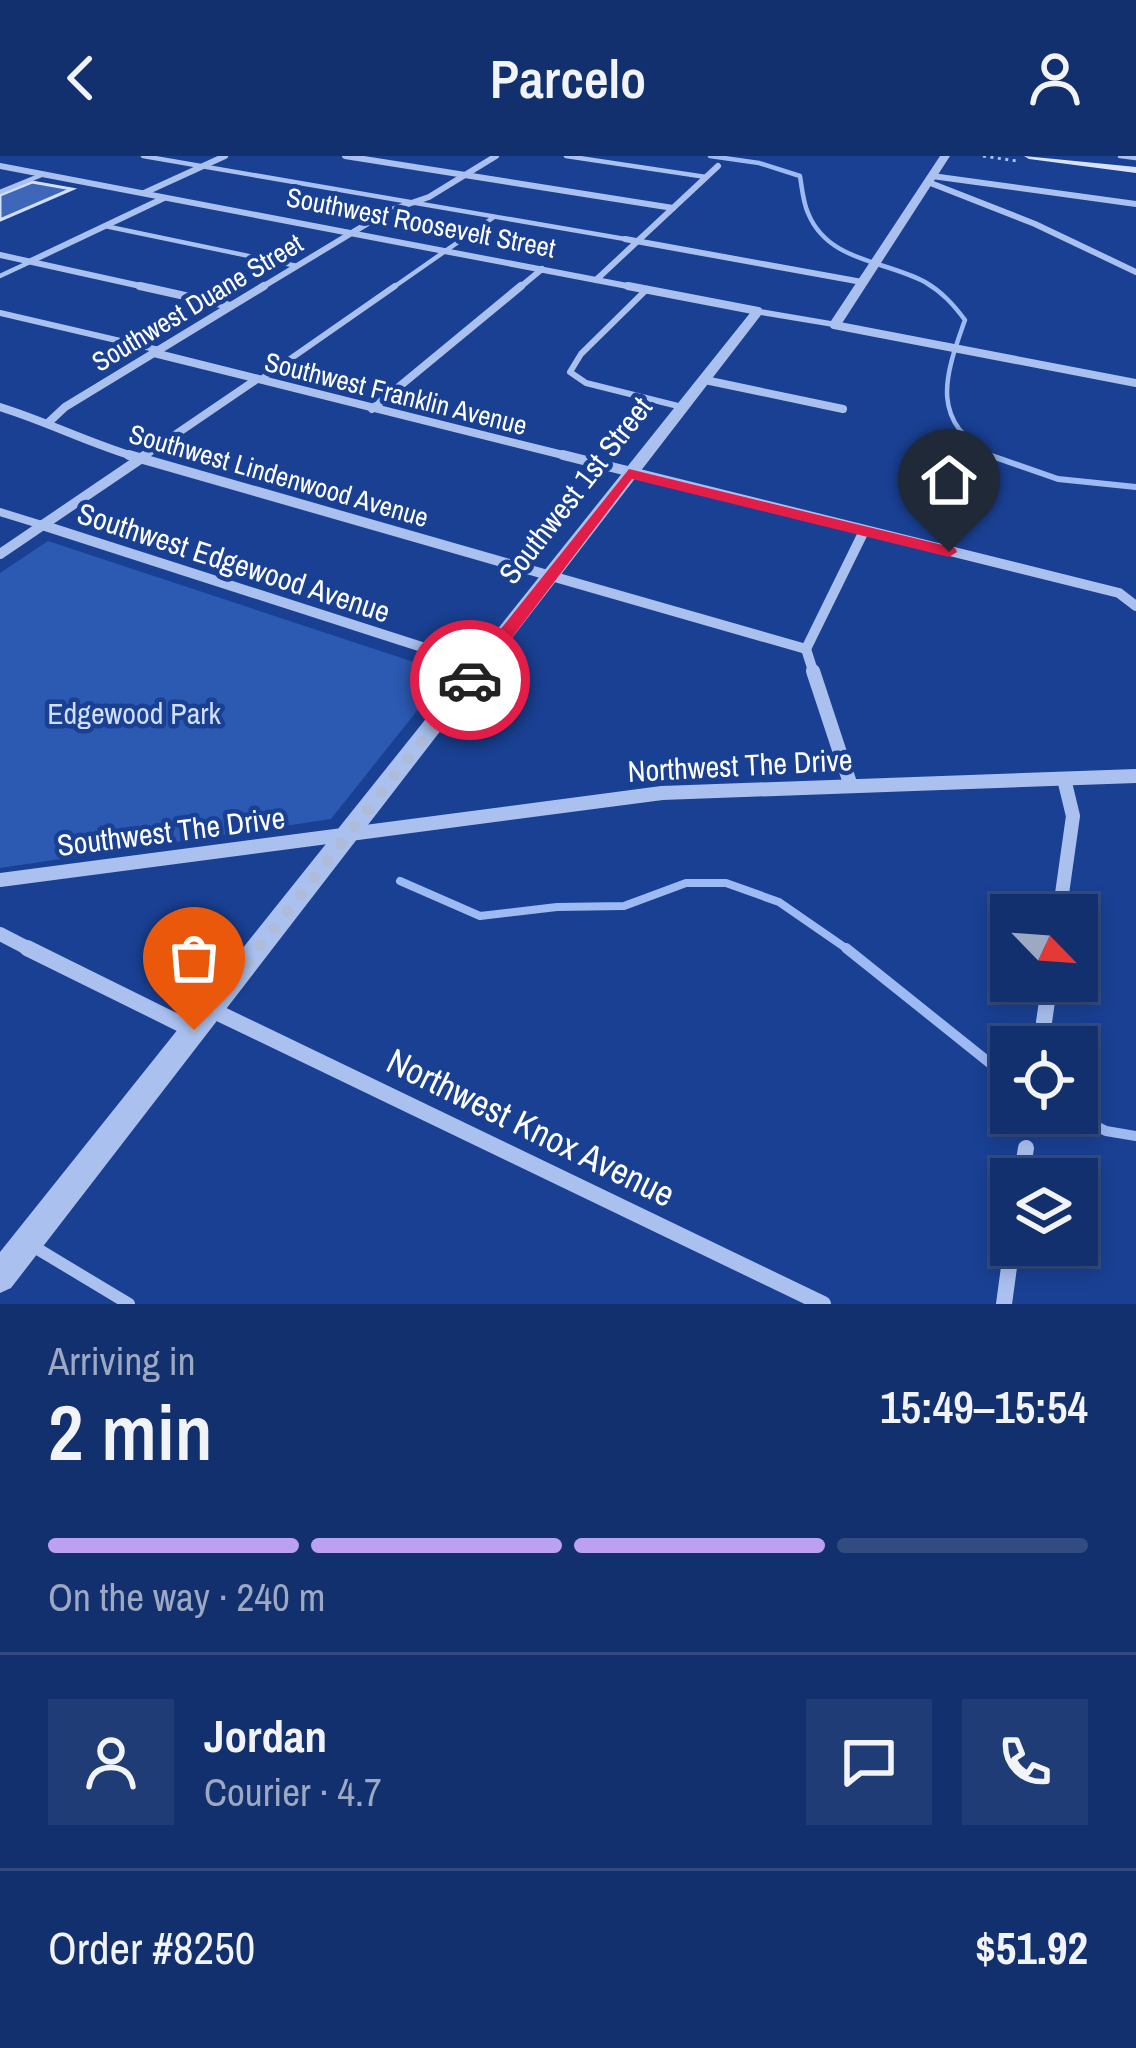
<!DOCTYPE html>
<meta charset="utf-8">
<style>
body{margin:0;font-family:"Archivo Narrow",sans-serif;background:#203c76;color:#f1f3f6;height:100vh;display:flex;flex-direction:column;font-size:45px;white-space:nowrap}
*{box-sizing:border-box;margin:0}
p{font-size:39px;color:#9da9c2}
.icon{flex:none;width:66px;height:66px;fill:none;stroke:currentColor;stroke-width:2;stroke-linecap:round;stroke-linejoin:round}
.map{position:relative;height:1148px;overflow:hidden}
.panel{display:flex;flex-direction:column;background:#13306e;flex:1}
.panel>*{flex:none}
.needle{width:78px;rotate:115deg}
.fabs{position:absolute;left:990px;top:738px;display:grid;gap:24px}
.fabs a{display:grid;place-items:center;width:108px;height:108px;border-radius:0px;background:#13306e;box-shadow:0 6px 18px #0003,0 0 0 3px #324b81;font-size:60px}
.pin{position:absolute;display:grid;place-items:center;width:102px;height:102px;color:#fff;margin:-123px -51px;border-radius:50% 50% 50% 0;rotate:-45deg;box-shadow:0 0 12px #0007}
.pin .icon{rotate:45deg}
.courier{position:absolute;display:grid;place-items:center;width:120px;height:120px;margin:-60px;border:9px solid #e11d48;border-radius:50%;background:#fff;color:#222;box-shadow:0 3px 15px #0007}
.summary em{font-style:normal;font-weight:600}
.summary div{display:flex;flex-direction:column-reverse}
.summary{display:flex;align-items:center;justify-content:space-between;height:204px;padding:0 48px}
h1{font-size:78px;font-weight:600;line-height:90px}
.bar{display:grid;grid-template-columns:repeat(4,1fr);gap:18px 12px;align-content:center;height:144px;padding:0 48px}
.bar i{height:15px;border-radius:9px;background:#324b81}
.bar .active{background:#bca0f2}
.bar p{grid-column:span 4}
.line{display:flex;align-items:center;gap:30px;padding:0 48px;border-top:3px solid #324b81}
.line div{flex:1}
.round{display:grid;place-items:center;flex:none;width:126px;height:126px;border-radius:0px;background:#203c76}
header{display:flex;justify-content:space-between;align-items:center;height:156px;padding:0 48px;background:#13306e;font-size:54px;font-weight:600}
.map>svg:first-child{display:block}
</style>
<header><svg class="icon" aria-label="back" viewBox="0 0 24 24"><path d="M15 5l-7 7 7 7"/></svg>Parcelo<svg class="icon" aria-label="person" viewBox="0 0 24 24"><circle cx="12" cy="8" r="4"/><path d="M4 21q1-7 8-7t8 7"/></svg></header>
<div class="map">
<svg width="1136" height="1148" viewBox="0 0 1136 1148">
<rect width="100%" height="100%" fill="#194093"/>
<path fill="#2c59b1" d="M48,385L447,517L331,663L0,712V417Z"/>
<g fill="none" stroke-linecap="round" stroke-linejoin="round">
<path stroke="#9dbaf2" stroke-width="4.5" d="M710,0L759,7L800,20C802,32 803,46 808,57C828,106 884,104 925,126C942,136 953,148 965,164C944,223 929,265 994,302"/>
<path stroke="#9dbaf2" stroke-width="6" d="M989,299L1058,323L1136,331"/>
<path stroke="#9dbaf2" stroke-width="8" d="M400,725L480,760L557,751L624,750L686,727H726L779,746L850,795"/>
<g stroke="#9dbaf2" stroke-width="10">
<path d="M846,792L1011,924"/>
<path d="M1069,957L1106,975L1136,980"/>
</g>
</g>
<path fill="#3e67b9" stroke="#d1dffb" stroke-width="3" d="M32,26L72,33L0,64V39Z"/>
<g fill="none" stroke-linecap="round" stroke-linejoin="round">
<path stroke="#aac1f0" stroke-width="3" stroke-dasharray="3 4.5" stroke-linecap="butt" d="M983,0L1017,5"/>
<g stroke="#aac1f0" stroke-width="4.5">
<path d="M143,0L625,83"/>
<path d="M566,0L706,21"/>
<path d="M1120,0L1136,2"/>
<path d="M0,36L44,18"/>
<path d="M105,70L297,110"/>
<path d="M0,120L30,106"/>
<path d="M391,133L494,61"/>
</g>
<g stroke="#aac1f0" stroke-width="6">
<path d="M647,133L581,198L570,216L586,227L682,251"/>
<path d="M0,157L159,194"/>
<path d="M260,224L395,130"/>
</g>
<path stroke="#aac1f0" stroke-width="8" d="M0,356L42,369"/>
<path stroke="#aac1f0" stroke-width="12" d="M31,1089L129,1148"/>
<g stroke="#aac1f0" stroke-width="6">
<path d="M345,0L673,52"/>
<path d="M0,10L643,133"/>
<path d="M932,20L1136,48"/>
<path d="M928,26L1035,68L1136,116"/>
<path d="M144,37L225,0"/>
<path d="M625,83L862,126"/>
<path d="M0,99L154,133"/>
<path d="M31,105L164,42"/>
<path d="M596,124L718,10"/>
<path d="M259,133L388,55L429,41L496,0"/>
<path d="M518,133L542,113"/>
</g>
<g stroke="#aac1f0" stroke-width="8">
<path d="M140,130L230,150"/>
<path d="M628,130L758,155"/>
<path d="M834,169L1136,227"/>
<path d="M154,197L575,302"/>
<path d="M705,224L843,253"/>
<path d="M0,251C48,266 91,288 139,302"/>
<path d="M372,253L521,130"/>
<path d="M49,266L65,251L264,130"/>
<path d="M141,302L257,223"/>
</g>
<g stroke="#aac1f0" stroke-width="10">
<path d="M129,299L806,493"/>
<path d="M563,299L1119,437L1136,450"/>
<path d="M42,369L481,510"/>
<path d="M0,398L146,299"/>
<path d="M806,493L814,518"/>
<path d="M806,493L864,375"/>
</g>
<g stroke="#aac1f0" stroke-width="14">
<path d="M813,515L851,630"/>
<path d="M0,724L662,637L1136,620"/>
<path d="M1059,759L1073,660L1065,627"/>
<path d="M0,778L33,795"/>
</g>
<g stroke="#aac1f0" stroke-width="16">
<path d="M27,792L193,874"/>
<path d="M212,854L823,1148"/>
<path d="M1044,866L1050,825"/>
<path d="M1021,1023L1026,992"/>
<path d="M1004,1148L1012,1089"/>
</g>
<path fill="#aac1f0" fill-rule="evenodd" d="M940,0H950L839,172L761,159L11,1132L0,1137V1096L754,152L831,165Z"/>
<path fill="#d8e3fb" fill-rule="evenodd" d="M1024,0L1136,11V17L1029,3Z"/>
</g>
<path fill="#e11d48" d="M629,313L955,392L957,396L949,401L632,323L477,528H464V519Z"/>
<g fill="none" stroke-linecap="round" stroke-linejoin="round">
<path stroke="#aebcd9" stroke-width="12" stroke-dasharray="0 21.6" d="M194,874L470,524"/>
</g>
<g text-anchor="middle" dominant-baseline="central" stroke-width="9" stroke-linejoin="round" paint-order="stroke">
<g font-size="27" fill="#fff" stroke="#194093">
<text transform="translate(421 66) rotate(11)">Southwest Roosevelt Street</text>
<text transform="translate(197 146) rotate(-31)">Southwest Duane Street</text>
<text transform="translate(396 237) rotate(14)">Southwest Franklin Avenue</text>
<text transform="translate(279 319) rotate(16)">Southwest Lindenwood Avenue</text>
</g>
<g font-size="30" fill="#fff" stroke="#194093">
<text transform="translate(575 334) rotate(-52)">Southwest 1st Street</text>
<text transform="translate(234 406) rotate(18)">Southwest Edgewood Avenue</text>
<text transform="translate(740 609) rotate(-3)">Northwest The Drive</text>
<text transform="translate(171 675) rotate(-7)">Southwest The Drive</text>
</g>
<g font-size="30" fill="#d1dffb" stroke="#194093">
<text x="134" y="557">Edgewood Park</text>
</g>
<g font-size="36" fill="#fff" stroke="#194093">
<text transform="translate(531 971) rotate(26)">Northwest Knox Avenue</text>
</g>
</g>
</svg>
<div class="fabs">
<a><svg class="needle" viewBox="-14 -14 28 28"><path d="M0-13l5 13h-10z" fill="#e53935"/><path d="M0 13l5-13h-10z" fill="#9da9c2"/></svg></a>
<a><svg class="icon" aria-label="locate" viewBox="0 0 24 24"><circle cx="12" cy="12" r="6"/><path d="M12 2v4M12 18v4M2 12h4M18 12h4"/></svg></a>
<a><svg class="icon" aria-label="layers" viewBox="0 0 24 24"><path d="M12 4l9 5-9 5-9-5zM3 14l9 5 9-5"/></svg></a>
</div>
<div class="pin" style="left:194px;top:874px;background:#ea580c"><svg class="icon" aria-label="bag" viewBox="0 0 24 24"><path d="M5 8h14l-1 12H6zM9 8a3 3 0 0 1 6 0"/></svg></div>
<div class="pin" style="left:949px;top:396px;background:#1f2937"><svg class="icon" aria-label="home" viewBox="0 0 24 24"><path d="M3 11l9-7 9 7M6 9v11h12V9"/></svg></div>
<div class="courier" style="left:470px;top:524px"><svg class="icon" aria-label="car" viewBox="0 0 24 24"><path d="M5 17H2v-5l4-1 3-4h7l3 4 3 1v5h-3M9 17h6M6 11h13"/><circle cx="7" cy="17" r="2"/><circle cx="17" cy="17" r="2"/></svg></div>
</div>
<section class="panel">
<div class="summary"><div><h1>2 min</h1><p>Arriving in</p></div><em>15:49–15:54</em></div>
<div class="bar"><i class="active"></i><i class="active"></i><i class="active"></i><i></i><p>On the way · 240 m</p></div>
<div class="line" style="height:216px"><a class="round"><svg class="icon" aria-label="person" viewBox="0 0 24 24"><circle cx="12" cy="8" r="4"/><path d="M4 21q1-7 8-7t8 7"/></svg></a><div><b>Jordan</b><p>Courier · 4.7</p></div><a class="round"><svg class="icon" aria-label="chat" viewBox="0 0 24 24"><path d="M4 5h16v11H9l-5 4z"/></svg></a><a class="round"><svg class="icon" aria-label="phone" viewBox="0 0 24 24"><path d="M5 4h4l2 5-3 2q2 4 5 5l2-3 5 2v4C11 20 4 13 5 4z"/></svg></a></div>
<div class="line" style="height:156px"><div>Order #8250</div><b>$51.92</b></div>
</section>
